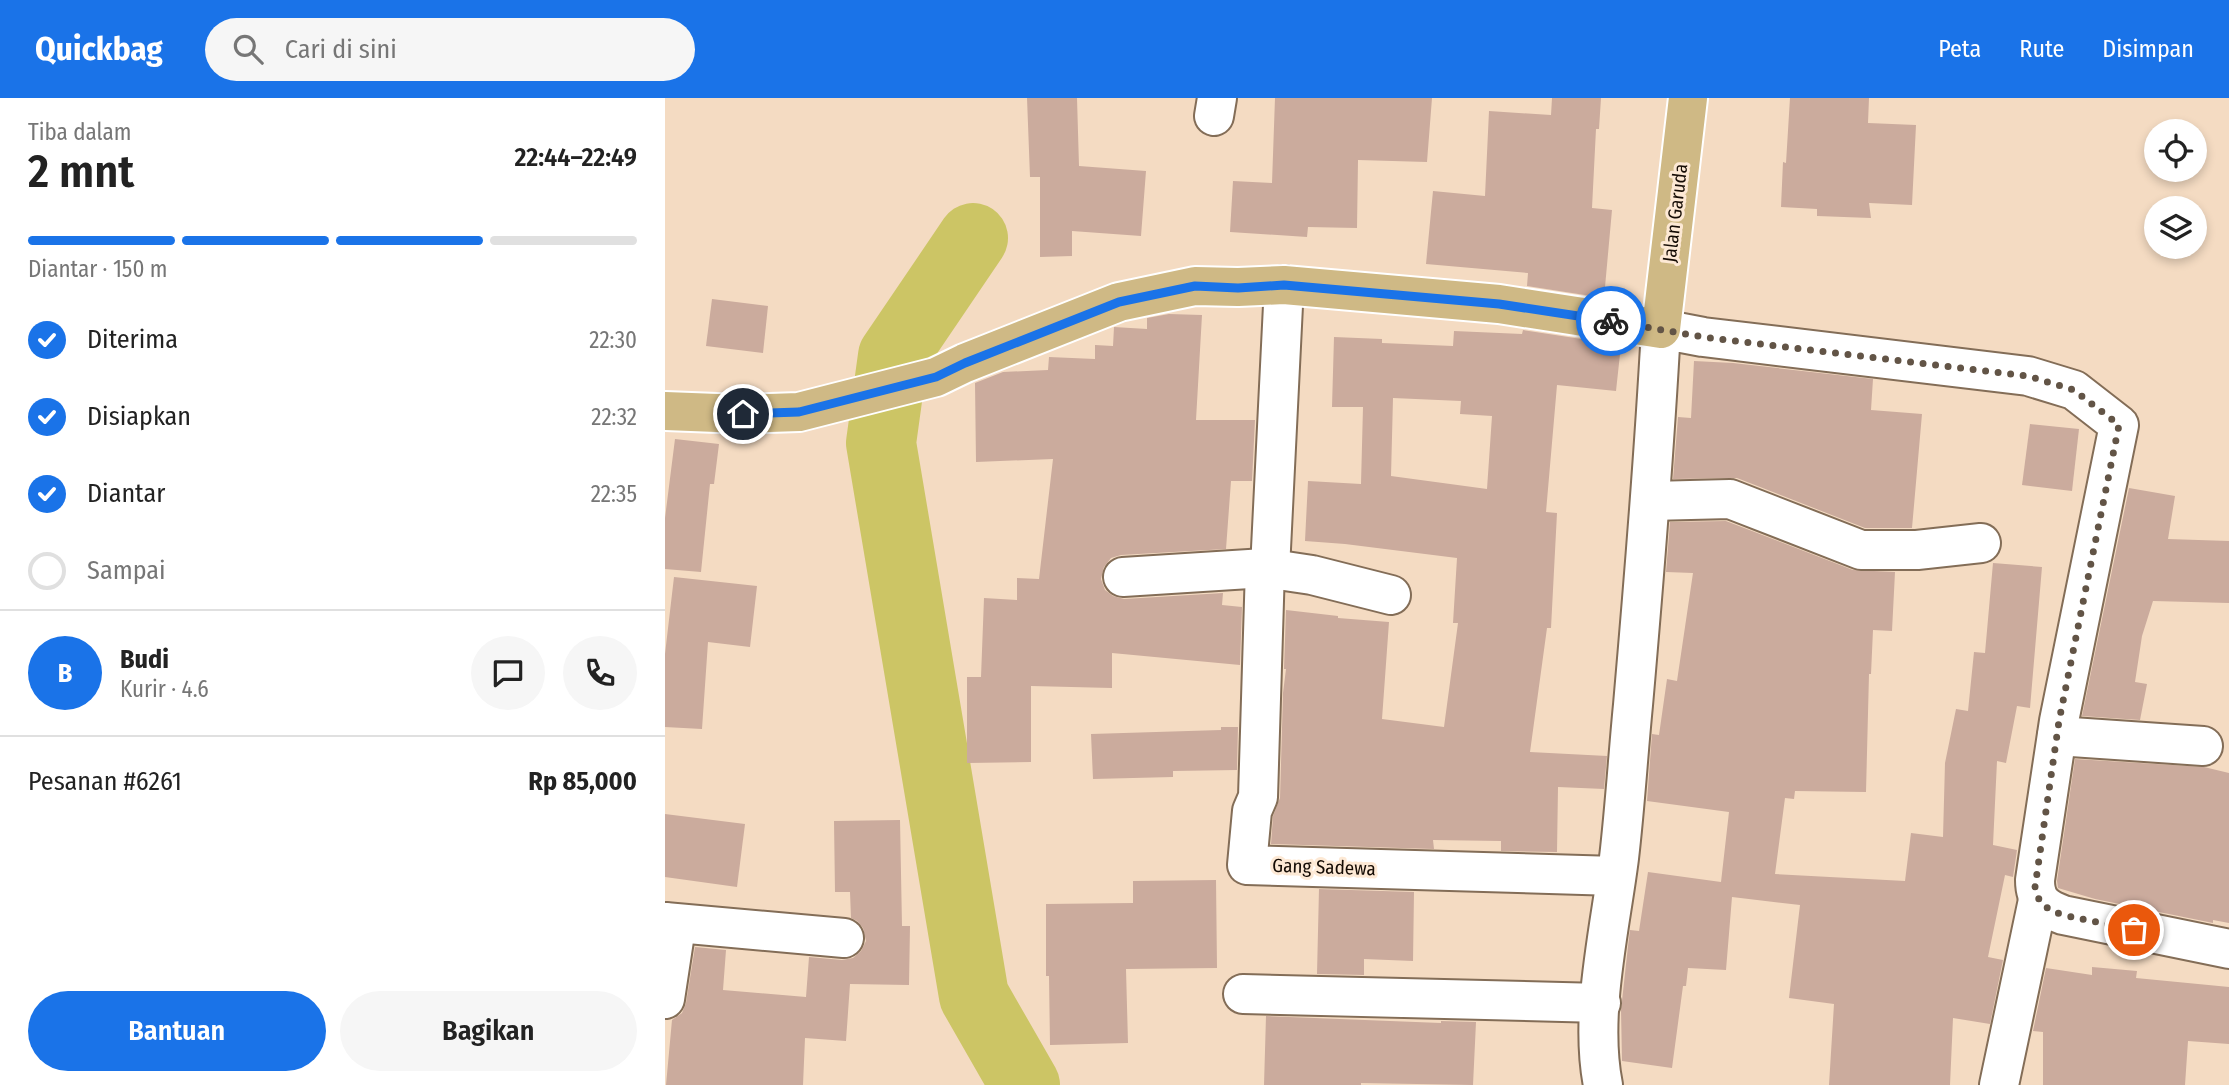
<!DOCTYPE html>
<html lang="id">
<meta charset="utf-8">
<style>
body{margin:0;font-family:"Fira Sans Condensed",sans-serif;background:#f6f6f6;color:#222;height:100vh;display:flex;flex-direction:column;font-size:26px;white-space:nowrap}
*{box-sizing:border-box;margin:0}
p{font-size:23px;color:#767676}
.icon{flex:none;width:38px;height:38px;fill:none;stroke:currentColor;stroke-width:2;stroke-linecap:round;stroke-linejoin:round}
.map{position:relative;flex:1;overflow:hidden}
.side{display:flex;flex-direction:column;background:#fff;width:665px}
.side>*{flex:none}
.fabs{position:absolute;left:1479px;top:21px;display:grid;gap:14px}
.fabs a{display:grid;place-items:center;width:63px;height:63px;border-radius:50%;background:#fff;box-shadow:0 4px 10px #0003;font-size:35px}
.pin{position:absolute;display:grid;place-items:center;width:60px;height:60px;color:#fff;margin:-30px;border:4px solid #fff;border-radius:50%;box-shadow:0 2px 7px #0007}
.courier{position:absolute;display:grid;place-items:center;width:70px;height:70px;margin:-35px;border:5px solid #1a73e8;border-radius:50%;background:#fff;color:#222;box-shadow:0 2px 9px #0007}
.head em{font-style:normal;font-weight:600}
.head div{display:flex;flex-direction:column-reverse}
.head{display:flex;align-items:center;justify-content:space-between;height:119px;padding:0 28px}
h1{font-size:46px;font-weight:600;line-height:52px}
.bar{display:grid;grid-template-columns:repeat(4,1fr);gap:10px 7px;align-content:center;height:84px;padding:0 28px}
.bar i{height:9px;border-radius:5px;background:#e0e0e0}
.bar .selected{background:#1a73e8}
.bar p{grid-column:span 4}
.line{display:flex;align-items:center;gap:18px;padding:0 28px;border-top:2px solid #e0e0e0}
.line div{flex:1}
.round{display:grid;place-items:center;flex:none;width:74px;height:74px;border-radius:37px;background:#f6f6f6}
ol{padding:0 28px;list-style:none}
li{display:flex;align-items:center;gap:21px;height:77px}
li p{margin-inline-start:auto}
li .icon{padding:7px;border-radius:50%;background:#1a73e8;color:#fff;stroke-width:4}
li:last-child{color:#767676}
li i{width:38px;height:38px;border:4px solid #e0e0e0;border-radius:50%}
.action{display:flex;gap:14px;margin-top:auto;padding:14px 28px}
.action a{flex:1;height:80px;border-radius:42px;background:#1a73e8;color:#fff;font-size:28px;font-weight:600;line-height:80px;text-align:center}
.action a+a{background:#f6f6f6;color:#222}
header{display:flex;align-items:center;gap:42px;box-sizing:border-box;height:98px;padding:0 35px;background:#1a73e8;color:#fff}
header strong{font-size:33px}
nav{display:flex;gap:38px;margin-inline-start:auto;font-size:24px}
.search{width:490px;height:63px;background:#f6f6f6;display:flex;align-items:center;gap:18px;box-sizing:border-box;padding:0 24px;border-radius:38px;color:#767676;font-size:26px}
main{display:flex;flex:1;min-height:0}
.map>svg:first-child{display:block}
</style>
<header>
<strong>Quickbag</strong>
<div class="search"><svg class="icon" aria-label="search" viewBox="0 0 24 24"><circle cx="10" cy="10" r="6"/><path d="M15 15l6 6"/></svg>Cari di sini</div>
<nav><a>Peta</a><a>Rute</a><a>Disimpan</a></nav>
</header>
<main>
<section class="side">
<div class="head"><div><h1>2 mnt</h1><p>Tiba dalam</p></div><em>22:44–22:49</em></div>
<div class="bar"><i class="selected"></i><i class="selected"></i><i class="selected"></i><i></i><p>Diantar · 150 m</p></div>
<ol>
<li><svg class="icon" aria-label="check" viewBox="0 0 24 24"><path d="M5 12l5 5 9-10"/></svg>Diterima<p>22:30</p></li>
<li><svg class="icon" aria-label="check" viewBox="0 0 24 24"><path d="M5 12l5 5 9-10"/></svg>Disiapkan<p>22:32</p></li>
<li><svg class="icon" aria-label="check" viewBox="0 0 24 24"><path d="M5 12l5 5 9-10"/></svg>Diantar<p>22:35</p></li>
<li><i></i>Sampai</li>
</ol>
<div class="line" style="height:126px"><b class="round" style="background:#1a73e8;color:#fff">B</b><div><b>Budi</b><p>Kurir · 4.6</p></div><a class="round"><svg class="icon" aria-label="chat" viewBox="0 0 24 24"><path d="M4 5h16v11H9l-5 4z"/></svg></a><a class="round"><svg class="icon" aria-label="phone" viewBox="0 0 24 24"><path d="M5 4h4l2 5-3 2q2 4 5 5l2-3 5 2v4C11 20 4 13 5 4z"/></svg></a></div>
<div class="line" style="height:91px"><div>Pesanan #6261</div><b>Rp 85,000</b></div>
<div class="action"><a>Bantuan</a><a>Bagikan</a></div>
</section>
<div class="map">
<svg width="1564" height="987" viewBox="0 0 1564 987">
<rect width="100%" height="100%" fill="#f4dbc2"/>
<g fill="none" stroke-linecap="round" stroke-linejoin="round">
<path stroke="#ccc565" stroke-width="70" d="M308,140L228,258L216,345L309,898L360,987"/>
</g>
<g fill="#cbab9d" fill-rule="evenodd">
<path d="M362,0H412L414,68L481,73L476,138L407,133V158L375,159V79H365Z"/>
<path d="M610,0H767L762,64L693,62L692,130L643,129L642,139L565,134L568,83L607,85Z"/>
<path d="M887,0H936L934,31H931L927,110L947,112L939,200L862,188L863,175L761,166L768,93L820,98L824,13L886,17Z"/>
<path d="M1125,0H1204L1203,25L1251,27L1247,107L1204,105L1206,120L1152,118V111L1116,109L1118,64L1121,65Z"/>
<path d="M47,201L103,208L98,255L41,248Z"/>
<path d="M504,216L537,217L531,322H590L587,383H566L561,451L456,457L446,460L439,469L436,481L440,492L448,498L459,501L558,495L557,507L577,509L575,567L447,555V590L366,588V664L302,665V579H316L319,500L352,502V480L374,481L388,361L311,364L310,285L338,274L383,272L384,259L430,261V247L448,248L449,229L482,231V220Z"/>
<path d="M858,232L956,247L951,293L892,287L881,414L892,415L886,530H882L865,654L942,658L939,691L893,689L892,754L836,753V743L768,742L769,751L606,746L608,718L615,700L618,595L621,571H619L621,512L673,518V520L724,524L717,621L779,629L793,525H788L792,460L680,446L640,443L643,383L696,386L698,309H667L669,239L717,241V245L788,248L789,233L857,236ZM728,300L796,303L795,316L827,318L822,391L726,378Z"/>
<path d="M1029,263L1068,265L1208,281L1206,312L1257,316L1247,430H1200L1072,380L1008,381L1013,319L1026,320Z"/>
<path d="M1365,326L1414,331L1407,393L1357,387Z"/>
<path d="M10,341L54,346L49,386H45L36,474L0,471V420Z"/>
<path d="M1464,390L1510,398L1503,441L1564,443V505L1488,503L1477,538L1470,584L1482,586L1475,622L1417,618Z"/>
<path d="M1061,423L1188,472L1230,474L1227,533L1208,532L1206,576H1204L1201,694L1130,693L1129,701L1120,700L1110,776L1240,783L1246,735L1278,739L1280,665L1291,611L1303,613L1309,554L1320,555L1328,465L1377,469L1365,610L1352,608L1341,665L1332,663L1328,747L1352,752L1348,779L1340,777L1323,859L1338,862L1325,926L1288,920L1285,987H1164L1169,906L1124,900L1135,807L1067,799L1061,872L1023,870L1021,888H1018L1007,970L957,963L956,912L963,848L965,832L974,833L983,774L1056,784L1064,714L982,703L987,636L994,637L1002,581L1012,583L1028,475L1001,474L1005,424Z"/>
<path d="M9,479L92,488L85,549L43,544L37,631L0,629V556Z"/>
<path d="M556,629H573L572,672L508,673V679L428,681L426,636L556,632Z"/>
<path d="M1410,661L1539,669L1564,675V825L1548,822V825L1430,801L1393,790L1392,783Z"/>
<path d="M0,716L80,726L72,789L0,779Z"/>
<path d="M235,722L237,828H245L244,887L185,886L181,943L140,940L138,987H1L7,922L17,915L21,905L30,849L61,852L58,892L141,899L144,859L177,862L188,860L196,853L201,843L198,830L192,823L186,820L185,794H170L169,723Z"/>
<path d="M551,782L552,870L461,871L463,945L385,947L384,878H381V806L468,805V783Z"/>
<path d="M654,791L749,794L748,863L699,861V877L652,876Z"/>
<path d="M1427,869L1472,873L1471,880L1564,889V946L1523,943L1520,987H1378V934L1368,933L1381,870L1427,877Z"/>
<path d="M601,918L776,925V923L811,924L808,987L696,985V987H599Z"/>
</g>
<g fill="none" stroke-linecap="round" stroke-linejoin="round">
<defs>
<g id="minor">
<path d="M549,18L552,0"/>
<path d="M986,403L1065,401L1196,452H1252L1316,445"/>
<path d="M600,470L593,699L587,713L582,767L951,778"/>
<path d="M605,471L619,187"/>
<path d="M458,479L600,470L647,477L726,497"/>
<path d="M1392,638L1538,648"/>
<path d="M0,824L179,840"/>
<path d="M0,824L7,833L9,842L0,901"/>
<path d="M578,896L936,905"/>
<path d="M938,987C924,917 945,831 954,760C960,709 963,658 968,607C979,482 989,357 996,231L1038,239L1363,278L1409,292L1454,327L1394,623L1370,782C1370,803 1379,810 1398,817L1564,851"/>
<path d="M1334,987L1373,802"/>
</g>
<path id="major" d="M0,313L78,316L134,314L271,279L300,265L454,204L530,188L573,189L619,187L834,206L996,231L1023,0"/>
</defs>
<use href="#minor" stroke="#836d57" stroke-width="42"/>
<use href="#major" stroke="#fff" stroke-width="42"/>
<use href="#minor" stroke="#fff" stroke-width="38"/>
<use href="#major" stroke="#cfb985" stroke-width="38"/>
</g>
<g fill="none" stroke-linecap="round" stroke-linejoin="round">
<path stroke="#625446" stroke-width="7" stroke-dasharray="0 12.6" d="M946,223L1038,239L1363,278L1409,292L1454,327L1394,623L1370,789C1373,807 1382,811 1398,817L1469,832"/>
<path stroke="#1a73e8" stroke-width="9" d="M78,316L134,314L271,279L300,265L454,204L530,188L573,190L619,187L834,206L946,223"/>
</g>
<g text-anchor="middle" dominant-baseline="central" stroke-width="6" stroke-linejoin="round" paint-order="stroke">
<g font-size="19" fill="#140b04" stroke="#fde9d5">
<text transform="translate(1010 115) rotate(-83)">Jalan Garuda</text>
<text transform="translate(659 769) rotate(2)">Gang Sadewa</text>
</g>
</g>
</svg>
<div class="fabs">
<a><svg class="icon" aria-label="locate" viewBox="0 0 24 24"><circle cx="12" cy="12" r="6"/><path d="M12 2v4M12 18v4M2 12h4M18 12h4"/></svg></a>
<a><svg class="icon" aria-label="layers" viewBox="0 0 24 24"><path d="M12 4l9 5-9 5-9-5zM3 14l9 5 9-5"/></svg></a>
</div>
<div class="pin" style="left:1469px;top:832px;background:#ea580c"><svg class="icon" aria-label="bag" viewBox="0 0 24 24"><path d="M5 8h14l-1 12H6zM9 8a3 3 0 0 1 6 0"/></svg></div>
<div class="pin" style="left:78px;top:316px;background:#1f2937"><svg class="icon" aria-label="home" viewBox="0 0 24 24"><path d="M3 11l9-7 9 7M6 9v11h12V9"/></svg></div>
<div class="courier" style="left:946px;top:223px"><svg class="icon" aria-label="bike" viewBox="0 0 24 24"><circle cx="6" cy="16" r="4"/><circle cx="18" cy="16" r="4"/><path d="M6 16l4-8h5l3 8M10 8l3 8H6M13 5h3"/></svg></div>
</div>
</main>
